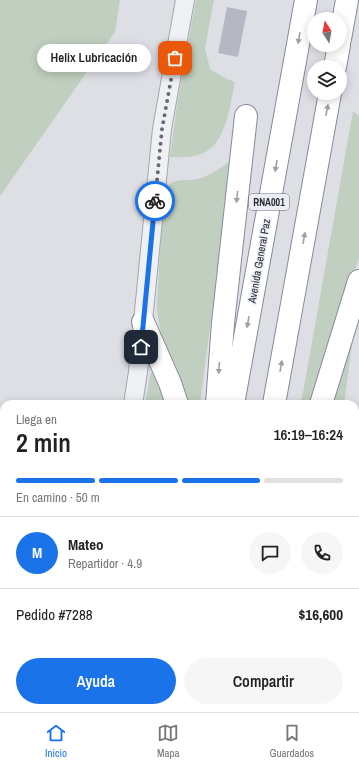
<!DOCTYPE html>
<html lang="es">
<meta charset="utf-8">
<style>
body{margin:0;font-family:"Archivo Narrow",sans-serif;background:#f6f6f6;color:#222;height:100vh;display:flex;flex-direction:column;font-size:15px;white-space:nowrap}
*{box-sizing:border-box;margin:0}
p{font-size:13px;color:#767676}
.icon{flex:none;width:22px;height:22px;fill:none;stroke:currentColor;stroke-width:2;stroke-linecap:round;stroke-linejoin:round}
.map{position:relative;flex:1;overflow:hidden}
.details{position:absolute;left:0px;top:400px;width:359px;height:312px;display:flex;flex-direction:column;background:#fff;border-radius:12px 12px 0 0;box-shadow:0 2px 10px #0003}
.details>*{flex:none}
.needle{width:26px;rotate:349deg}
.tools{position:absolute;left:307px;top:12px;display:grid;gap:8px}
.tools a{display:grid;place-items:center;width:40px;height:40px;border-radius:50%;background:#fff;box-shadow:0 2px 10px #0003;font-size:20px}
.pin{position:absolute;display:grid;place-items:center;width:34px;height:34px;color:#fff;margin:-17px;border-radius:8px;box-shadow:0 2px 6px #0006}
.courier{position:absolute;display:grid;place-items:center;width:40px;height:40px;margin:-20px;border:3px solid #1a73e8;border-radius:50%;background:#fff;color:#222;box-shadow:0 1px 5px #0007}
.bubble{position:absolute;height:28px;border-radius:14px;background:#fff;box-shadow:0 2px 10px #0003;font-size:13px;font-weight:600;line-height:28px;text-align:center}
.overview em{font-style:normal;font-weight:600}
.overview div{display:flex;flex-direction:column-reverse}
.overview{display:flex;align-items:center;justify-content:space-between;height:68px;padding:0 16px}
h1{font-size:26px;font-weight:600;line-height:30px}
.bar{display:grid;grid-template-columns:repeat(4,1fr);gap:6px 4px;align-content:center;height:48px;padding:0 16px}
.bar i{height:5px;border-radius:3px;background:#e0e0e0}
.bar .current{background:#1a73e8}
.bar p{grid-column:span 4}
.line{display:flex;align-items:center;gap:10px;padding:0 16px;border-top:1px solid #e0e0e0}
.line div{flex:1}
.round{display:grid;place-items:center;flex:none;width:42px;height:42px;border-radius:21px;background:#f6f6f6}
.action{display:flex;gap:8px;margin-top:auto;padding:8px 16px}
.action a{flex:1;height:46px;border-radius:24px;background:#1a73e8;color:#fff;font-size:16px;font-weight:600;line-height:46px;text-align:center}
.action a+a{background:#f6f6f6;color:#222}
.dock{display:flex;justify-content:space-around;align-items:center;height:56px;border-top:1px solid #e0e0e0;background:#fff;font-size:11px;color:#767676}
.dock a{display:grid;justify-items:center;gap:2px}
.dock .current{color:#1a73e8}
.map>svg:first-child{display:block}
</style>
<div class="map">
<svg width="359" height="712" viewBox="0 0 359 712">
<rect width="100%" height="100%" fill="#dddfe5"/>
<g fill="#c0cfbf">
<path d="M0,0H120L115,32L0,196Z"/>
<path d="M196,0H214L205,48L210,69L227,79L235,82C229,107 227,147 198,155C189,158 179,157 170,157L177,105Z"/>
<path d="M353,111L359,116V258L314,404H301Z"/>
<path d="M234,157L225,213L200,404H188C186,396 184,388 181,381C175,367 166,353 162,339C160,329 158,319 157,309C157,294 163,192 169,185C174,178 190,181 198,179C211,175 224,167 234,157Z"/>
<path d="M353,337L344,404H332Z"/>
<path d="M151,372L153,374L166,404H145Z"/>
<path d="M359,539V595L355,607V561Z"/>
<path d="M91,708H144L143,712H90Z"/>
<path d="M247,708H298L297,712H246Z"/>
</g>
<path fill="#b5b8c2" d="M227,7L247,11L238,57L218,53Z"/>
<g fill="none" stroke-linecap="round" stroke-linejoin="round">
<defs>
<g id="minor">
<path d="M0,640L4,641"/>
<path d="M355,671L359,649"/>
<path d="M355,675L359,708"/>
<path d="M54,712L59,708"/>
</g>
<g id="tertiary">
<path d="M133,404L138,372L162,129L185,0"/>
<path d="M355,490L359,467"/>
<path d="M78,712V708"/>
<path d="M315,712L316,708"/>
</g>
<g id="motorway">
<path d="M340,39L347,0"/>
<path d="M335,67L339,45"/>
<path d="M143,322L170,383L177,404"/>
<path d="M217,404L223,323L246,116"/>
<path d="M233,404L306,0"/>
<path d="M274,404L330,93"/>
<path d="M321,404L359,281"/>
<path d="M177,712L178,708"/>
<path d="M225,712L227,708"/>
</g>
</defs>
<use href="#minor" stroke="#a3a6ae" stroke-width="17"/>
<use href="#tertiary" stroke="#a3a6ae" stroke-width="20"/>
<use href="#motorway" stroke="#868b9b" stroke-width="24"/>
<use href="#minor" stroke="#eff0f4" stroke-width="15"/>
<use href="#tertiary" stroke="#eff0f4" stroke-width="18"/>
<use href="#motorway" stroke="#fff" stroke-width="22"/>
</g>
<defs><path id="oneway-solid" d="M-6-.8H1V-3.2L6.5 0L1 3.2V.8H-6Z"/></defs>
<g fill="#9ea0a6">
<use href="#oneway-solid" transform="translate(299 38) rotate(100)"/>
<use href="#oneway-solid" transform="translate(327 110) rotate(-79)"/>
<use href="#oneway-solid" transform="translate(276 166) rotate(100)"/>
<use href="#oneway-solid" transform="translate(237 197) rotate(96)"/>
<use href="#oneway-solid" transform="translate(304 238) rotate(-80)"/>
<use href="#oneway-solid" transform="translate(248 322) rotate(100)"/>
<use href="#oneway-solid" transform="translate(281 366) rotate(-80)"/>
<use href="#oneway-solid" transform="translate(219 368) rotate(94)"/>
</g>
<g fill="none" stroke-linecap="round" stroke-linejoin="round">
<path stroke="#676b76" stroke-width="4" stroke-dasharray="0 7.2" d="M155,201L162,129L175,58"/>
<path stroke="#1a73e8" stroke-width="5" d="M141,347L155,201"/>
</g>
<g text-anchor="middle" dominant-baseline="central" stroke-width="3" stroke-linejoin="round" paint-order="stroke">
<rect fill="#eceef3" stroke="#636672" stroke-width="1" x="249" y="194" width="40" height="16" rx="3"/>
<g font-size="10" font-weight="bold" fill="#282c3a">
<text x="269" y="202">RNA001</text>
</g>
<g font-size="11" fill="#282c3a" stroke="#eceef3">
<text transform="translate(259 261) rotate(-80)">Avenida General Paz</text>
</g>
</g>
</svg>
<div class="tools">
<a><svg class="needle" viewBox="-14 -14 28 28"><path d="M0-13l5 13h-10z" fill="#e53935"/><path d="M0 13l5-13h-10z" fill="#767676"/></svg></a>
<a><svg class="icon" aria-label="layers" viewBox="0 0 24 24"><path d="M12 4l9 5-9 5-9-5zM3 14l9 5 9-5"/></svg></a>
</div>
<div class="pin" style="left:175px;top:58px;background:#ea580c"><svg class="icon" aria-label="bag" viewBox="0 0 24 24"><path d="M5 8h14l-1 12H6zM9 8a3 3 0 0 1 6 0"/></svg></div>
<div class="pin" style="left:141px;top:347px;background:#1f2937"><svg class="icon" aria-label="home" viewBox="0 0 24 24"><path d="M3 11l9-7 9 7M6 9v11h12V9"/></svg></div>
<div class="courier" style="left:155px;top:201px"><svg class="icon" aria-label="bike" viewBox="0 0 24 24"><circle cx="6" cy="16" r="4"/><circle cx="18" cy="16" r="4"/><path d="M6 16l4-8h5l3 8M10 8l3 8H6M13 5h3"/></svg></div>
<div class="bubble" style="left:37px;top:44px;width:114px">Helix Lubricación</div>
<section class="details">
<div class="overview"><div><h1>2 min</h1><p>Llega en</p></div><em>16:19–16:24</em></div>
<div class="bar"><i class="current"></i><i class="current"></i><i class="current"></i><i></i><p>En camino · 50 m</p></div>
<div class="line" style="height:72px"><b class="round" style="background:#1a73e8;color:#fff">M</b><div><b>Mateo</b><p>Repartidor · 4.9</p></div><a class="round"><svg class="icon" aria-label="chat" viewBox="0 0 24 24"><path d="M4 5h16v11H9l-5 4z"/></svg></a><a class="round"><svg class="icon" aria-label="phone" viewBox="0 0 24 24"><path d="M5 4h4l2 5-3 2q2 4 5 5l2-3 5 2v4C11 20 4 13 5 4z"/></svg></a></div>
<div class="line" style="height:52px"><div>Pedido #7288</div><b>$16,600</b></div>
<div class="action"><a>Ayuda</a><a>Compartir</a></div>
</section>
</div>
<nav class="dock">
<a class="current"><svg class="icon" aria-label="home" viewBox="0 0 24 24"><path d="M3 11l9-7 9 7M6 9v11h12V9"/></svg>Inicio</a>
<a><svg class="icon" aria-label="map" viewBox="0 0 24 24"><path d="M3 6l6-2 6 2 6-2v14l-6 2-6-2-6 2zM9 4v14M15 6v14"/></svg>Mapa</a>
<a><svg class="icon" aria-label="saved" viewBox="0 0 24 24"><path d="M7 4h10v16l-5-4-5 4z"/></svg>Guardados</a>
</nav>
